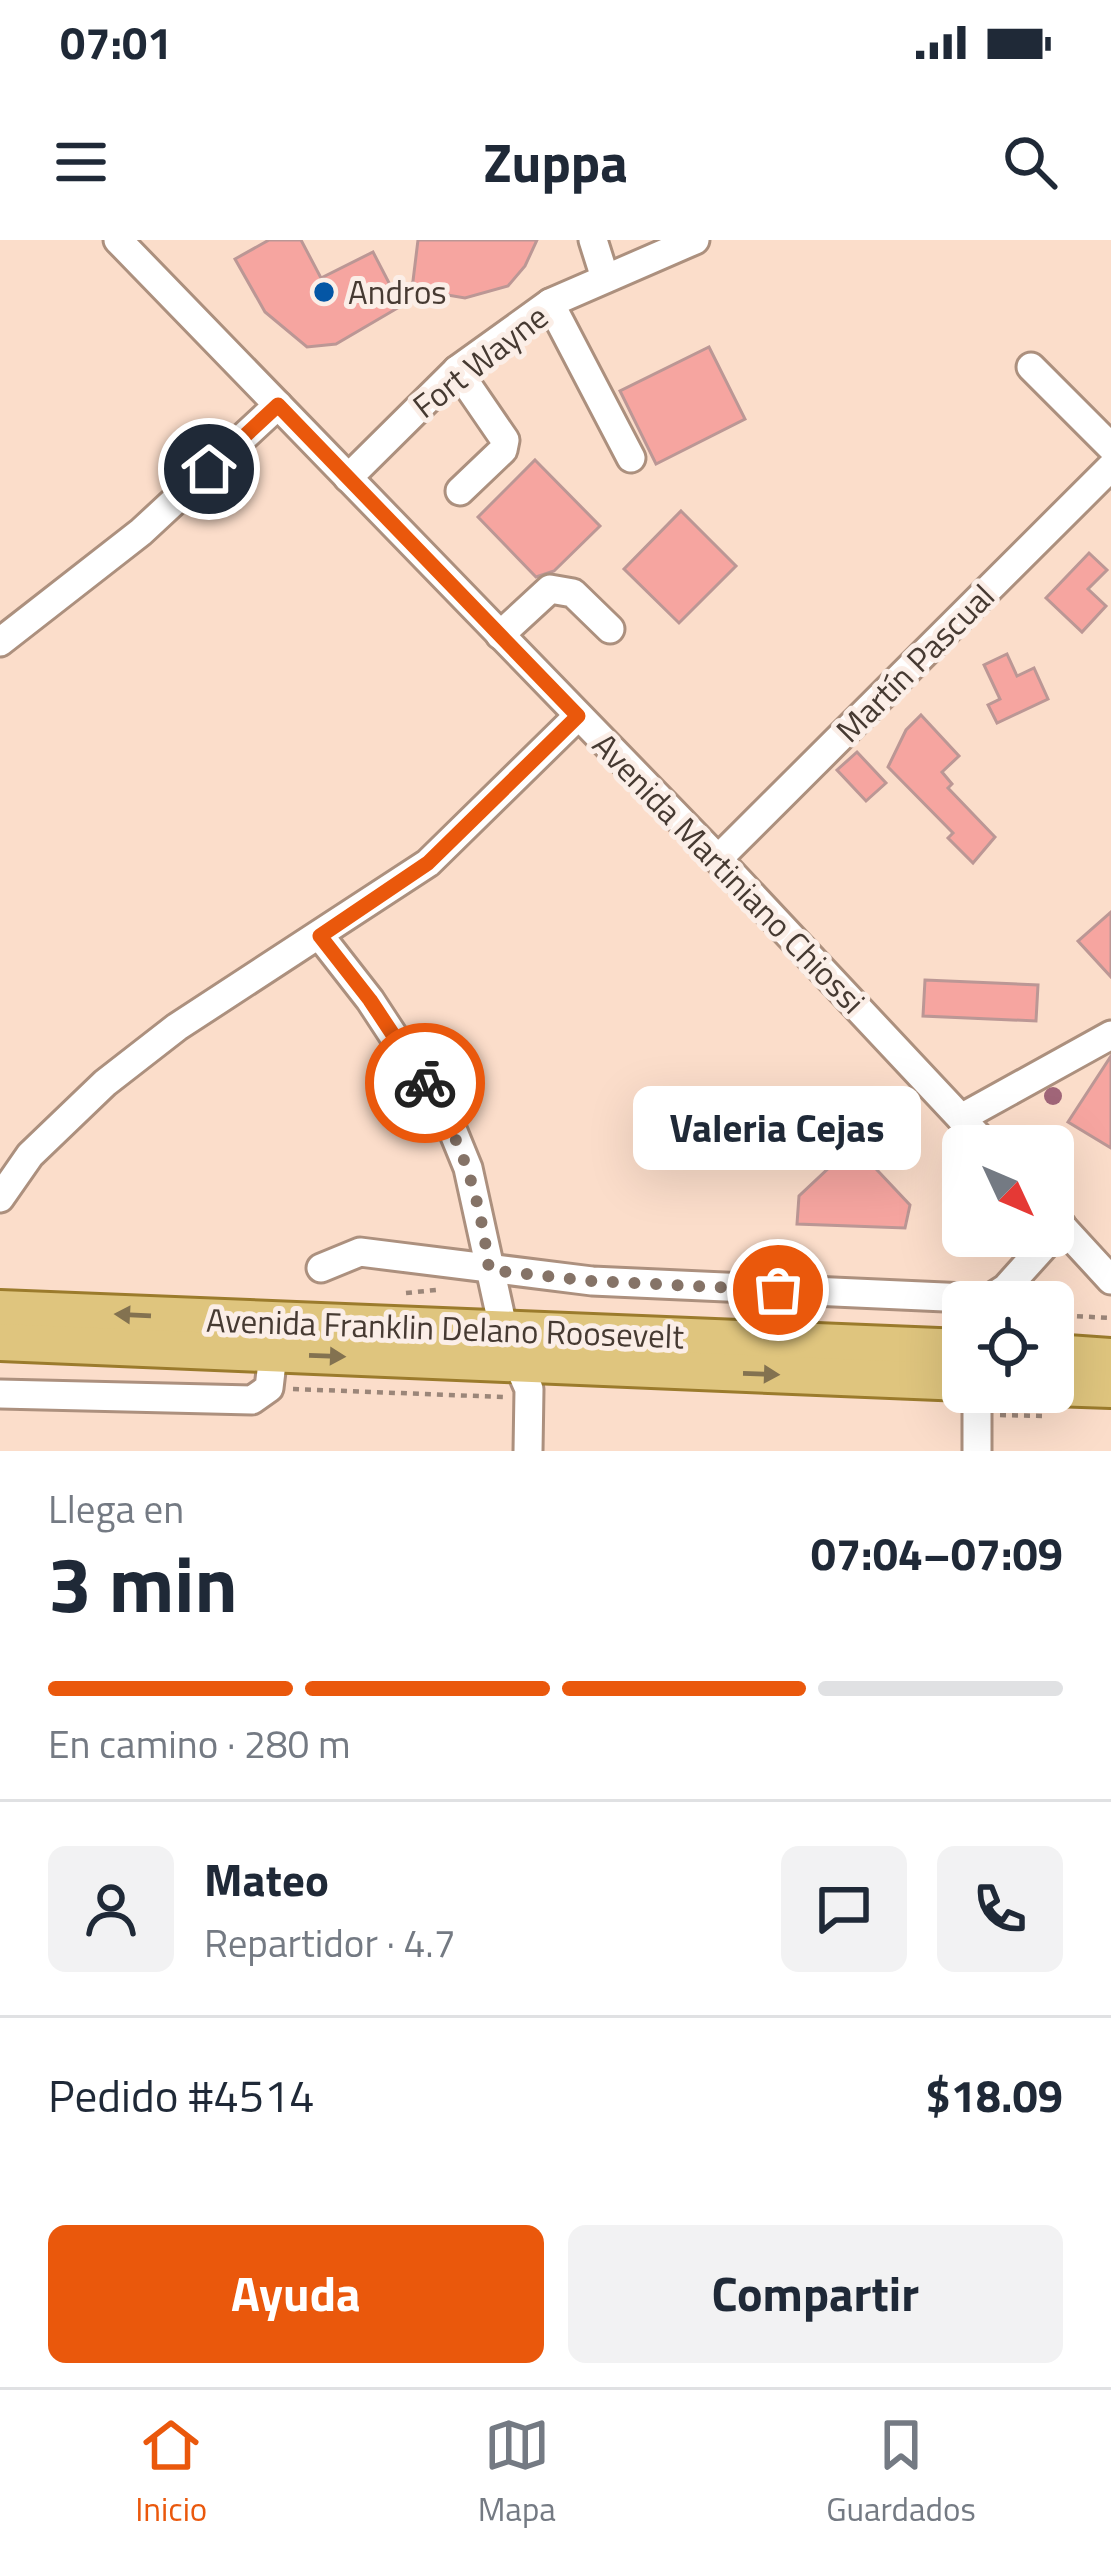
<!DOCTYPE html>
<html lang="es">
<meta charset="utf-8">
<style>
body{margin:0;font-family:"Titillium Web",sans-serif;background:#f2f2f3;color:#1f2937;height:100vh;display:flex;flex-direction:column;font-size:45px;white-space:nowrap}
*{box-sizing:border-box;margin:0}
p{font-size:39px;color:#747a83}
.icon{flex:none;width:66px;height:66px;fill:none;stroke:currentColor;stroke-width:2;stroke-linecap:round;stroke-linejoin:round}
.map{position:relative;height:1211px;overflow:hidden}
.panel{display:flex;flex-direction:column;background:#fff;flex:1}
.panel>*{flex:none}
.needle{width:78px;rotate:134deg}
.buttons{position:absolute;left:942px;top:885px;display:grid;gap:24px}
.buttons a{display:grid;place-items:center;width:132px;height:132px;border-radius:18px;background:#fff;box-shadow:0 12px 48px #0002;font-size:60px}
.pin{position:absolute;display:grid;place-items:center;width:102px;height:102px;color:#fff;margin:-51px;border:6px solid #fff;border-radius:50%;box-shadow:0 3px 12px #0007}
.courier{position:absolute;display:grid;place-items:center;width:120px;height:120px;margin:-60px;border:9px solid #ea580c;border-radius:50%;background:#fff;color:#222;box-shadow:0 3px 15px #0007}
.bubble{position:absolute;height:84px;border-radius:18px;background:#fff;box-shadow:0 12px 48px #0002;font-size:39px;font-weight:700;line-height:84px;text-align:center}
.headline em{font-style:normal;font-weight:700}
.headline div{display:flex;flex-direction:column-reverse}
.headline{display:flex;align-items:center;justify-content:space-between;height:204px;padding:0 48px}
h1{font-size:78px;font-weight:700;line-height:90px}
.bar{display:grid;grid-template-columns:repeat(4,1fr);gap:18px 12px;align-content:center;height:144px;padding:0 48px}
.bar i{height:15px;border-radius:9px;background:#e0e1e3}
.bar .selected{background:#ea580c}
.bar p{grid-column:span 4}
.line{display:flex;align-items:center;gap:30px;padding:0 48px;border-top:3px solid #e0e1e3}
.line div{flex:1}
.round{display:grid;place-items:center;flex:none;width:126px;height:126px;border-radius:18px;background:#f2f2f3}
.primary-button{display:flex;gap:24px;margin-top:auto;padding:24px 48px}
.primary-button a{flex:1;height:138px;border-radius:18px;background:#ea580c;color:#fff;font-size:48px;font-weight:700;line-height:138px;text-align:center}
.primary-button a+a{background:#f2f2f3;color:#1f2937}
.status{display:flex;justify-content:space-between;align-items:center;height:84px;padding:0 60px;background:#fff;direction:ltr}
.status svg{height:33px;fill:currentColor}
header{display:flex;justify-content:space-between;align-items:center;height:156px;padding:0 48px;background:#fff;font-size:54px;font-weight:700}
.dock{display:flex;justify-content:space-around;align-items:center;height:168px;border-top:3px solid #e0e1e3;background:#fff;font-size:33px;color:#747a83}
.dock a{display:grid;justify-items:center;gap:6px}
.dock .selected{color:#ea580c}
.map>svg:first-child{display:block}
</style>
<div class="status"><b>07:01</b><svg viewBox="0 0 49 12"><path d="M0 12V9h3v3zM5 12V6h3v6zM10 12V3h3v9zM15 12V0h3v12zM26 1h20v11H26zM47 4h2v5h-2z"/></svg></div>
<header><svg class="icon" aria-label="menu" viewBox="0 0 24 24"><path d="M4 6h16M4 12h16M4 18h16"/></svg>Zuppa<svg class="icon" aria-label="search" viewBox="0 0 24 24"><circle cx="10" cy="10" r="6"/><path d="M15 15l6 6"/></svg></header>
<div class="map">
<svg width="1111" height="1211" viewBox="0 0 1111 1211">
<rect width="100%" height="100%" fill="#fbddca"/>
<g fill="#f6a5a0" stroke="#bb9795" stroke-width="3">
<path d="M269,0H301L321,38L373,12L401,66L336,104L307,107L265,72L235,19Z"/>
<path d="M418,0H537L525,26L508,46L465,58L412,49Z"/>
<path d="M709,107L745,179L656,224L620,151Z"/>
<path d="M535,220L600,286L554,331L536,337L478,277Z"/>
<path d="M681,271L736,326L679,383L624,329Z"/>
<path d="M1089,313L1107,330L1088,349L1106,366L1082,392L1046,358Z"/>
<path d="M1007,414L1017,436L1034,428L1048,459L997,483L988,465L1000,459L984,425Z"/>
<path d="M921,475L959,516L942,532L952,544L948,548L995,597L973,623L948,598L953,593L888,527L906,490Z"/>
<path d="M857,512L886,543L866,561L837,530Z"/>
<path d="M1111,672V737L1078,701Z"/>
<path d="M925,740L1038,745L1036,781L923,776Z"/>
<path d="M1111,816V908L1068,882Z"/>
<path d="M848,910L862,914L910,965L905,988L797,984L799,956Z"/>
</g>
<g fill="none" stroke-linecap="round" stroke-linejoin="round">
<defs>
<g id="minor">
<path d="M118,0L718,619L987,906"/>
<path d="M593,0L605,38"/>
<path d="M550,63L631,218"/>
<path d="M1031,127L1111,207"/>
<path d="M457,130L505,200L503,210L460,251"/>
<path d="M348,238L457,130L550,63L695,0"/>
<path d="M500,395L550,349L573,353L610,389"/>
<path d="M0,402L141,292L278,165"/>
<path d="M718,619L1111,227"/>
<path d="M320,696L370,760L448,879L468,928L504,1092L529,1149L528,1211"/>
<path d="M961,878L1111,795"/>
<path d="M0,958L30,915L105,843L177,787L428,623L578,476"/>
<path d="M1053,977L1111,1040"/>
<path d="M321,1028L360,1012L592,1041L989,1059L1006,1048L1062,986"/>
<path d="M0,1154L252,1160L269,1148L273,1114"/>
<path d="M977,1211V1152"/>
</g>
<g id="major">
<path d="M0,1069L963,1108"/>
<path d="M0,1102L963,1142"/>
<path d="M1053,1113L1111,1117"/>
<path d="M1053,1147L1111,1149"/>
</g>
</defs>
<use href="#minor" stroke="#ac907e" stroke-width="33"/>
<use href="#major" stroke="#9b7b2c" stroke-width="42"/>
<g stroke="#9b8679" stroke-width="4.5" stroke-dasharray="6 6" stroke-linecap="butt">
<path d="M406,1053L436,1050"/>
<path d="M1053,1075L1111,1078"/>
<path d="M293,1149L503,1157"/>
<path d="M1000,1175L1043,1176"/>
</g>
<use href="#minor" stroke="#fff" stroke-width="27"/>
<use href="#major" stroke="#dfc57e" stroke-width="36"/>
</g>
<circle fill="#a06578" cx="1053" cy="856" r="9"/>
<defs><path id="oneway-solid" d="M-6-.8H1V-3.2L6.5 0L1 3.2V.8H-6Z" transform="scale(3)"/></defs>
<g fill="#837250">
<use href="#oneway-solid" transform="translate(133 1075) rotate(-177)"/>
<use href="#oneway-solid" transform="translate(327 1116) rotate(2)"/>
<use href="#oneway-solid" transform="translate(761 1134) rotate(2)"/>
</g>
<g fill="none" stroke-linecap="round" stroke-linejoin="round">
<path stroke="#857367" stroke-width="12" stroke-dasharray="0 21.6" d="M425,843C463,901 481,961 489,1030L592,1041L778,1050"/>
<path stroke="#ea580c" stroke-width="15" d="M209,229L278,165L578,476L428,623L320,696L370,760L425,843"/>
</g>
<circle fill="#0456a5" stroke="#fbeee7" stroke-width="4.5" cx="324" cy="52" r="12"/>
<g text-anchor="middle" dominant-baseline="central" stroke-width="10" stroke-linejoin="round" paint-order="stroke">
<g font-size="33" fill="#463a32" stroke="#fbeee7" text-anchor="start">
<text x="348" y="52">Andros</text>
</g>
<g font-size="33" fill="#463a32" stroke="#fbeee7">
<text transform="translate(480 121) rotate(-38)">Fort Wayne</text>
<text transform="translate(915 423) rotate(-45)">Martín Pascual</text>
<text transform="translate(729 633) rotate(46)">Avenida Martiniano Chiossi</text>
<text transform="translate(445 1088) rotate(2)">Avenida Franklin Delano Roosevelt</text>
</g>
</g>
</svg>
<div class="buttons">
<a><svg class="needle" viewBox="-14 -14 28 28"><path d="M0-13l5 13h-10z" fill="#e53935"/><path d="M0 13l5-13h-10z" fill="#747a83"/></svg></a>
<a><svg class="icon" aria-label="locate" viewBox="0 0 24 24"><circle cx="12" cy="12" r="6"/><path d="M12 2v4M12 18v4M2 12h4M18 12h4"/></svg></a>
</div>
<div class="pin" style="left:778px;top:1050px;background:#ea580c"><svg class="icon" aria-label="bag" viewBox="0 0 24 24"><path d="M5 8h14l-1 12H6zM9 8a3 3 0 0 1 6 0"/></svg></div>
<div class="pin" style="left:209px;top:229px;background:#1f2937"><svg class="icon" aria-label="home" viewBox="0 0 24 24"><path d="M3 11l9-7 9 7M6 9v11h12V9"/></svg></div>
<div class="courier" style="left:425px;top:843px"><svg class="icon" aria-label="bike" viewBox="0 0 24 24"><circle cx="6" cy="16" r="4"/><circle cx="18" cy="16" r="4"/><path d="M6 16l4-8h5l3 8M10 8l3 8H6M13 5h3"/></svg></div>
<div class="bubble" style="left:633px;top:846px;width:288px">Valeria Cejas</div>
</div>
<section class="panel">
<div class="headline"><div><h1>3 min</h1><p>Llega en</p></div><em>07:04–07:09</em></div>
<div class="bar"><i class="selected"></i><i class="selected"></i><i class="selected"></i><i></i><p>En camino · 280 m</p></div>
<div class="line" style="height:216px"><a class="round"><svg class="icon" aria-label="person" viewBox="0 0 24 24"><circle cx="12" cy="8" r="4"/><path d="M4 21q1-7 8-7t8 7"/></svg></a><div><b>Mateo</b><p>Repartidor · 4.7</p></div><a class="round"><svg class="icon" aria-label="chat" viewBox="0 0 24 24"><path d="M4 5h16v11H9l-5 4z"/></svg></a><a class="round"><svg class="icon" aria-label="phone" viewBox="0 0 24 24"><path d="M5 4h4l2 5-3 2q2 4 5 5l2-3 5 2v4C11 20 4 13 5 4z"/></svg></a></div>
<div class="line" style="height:156px"><div>Pedido #4514</div><b>$18.09</b></div>
<div class="primary-button"><a>Ayuda</a><a>Compartir</a></div>
</section>
<nav class="dock">
<a class="selected"><svg class="icon" aria-label="home" viewBox="0 0 24 24"><path d="M3 11l9-7 9 7M6 9v11h12V9"/></svg>Inicio</a>
<a><svg class="icon" aria-label="map" viewBox="0 0 24 24"><path d="M3 6l6-2 6 2 6-2v14l-6 2-6-2-6 2zM9 4v14M15 6v14"/></svg>Mapa</a>
<a><svg class="icon" aria-label="saved" viewBox="0 0 24 24"><path d="M7 4h10v16l-5-4-5 4z"/></svg>Guardados</a>
</nav>
